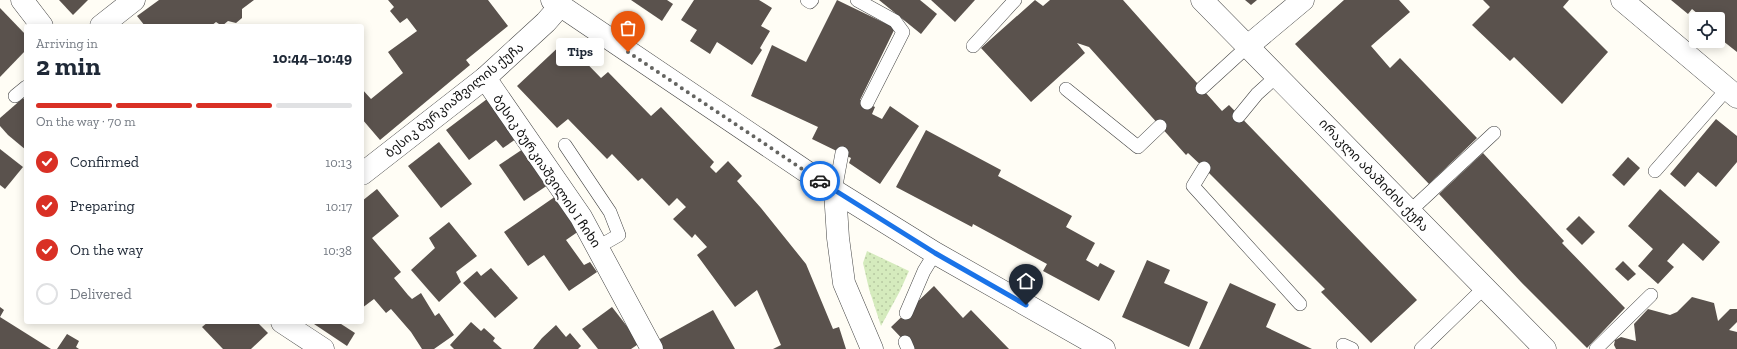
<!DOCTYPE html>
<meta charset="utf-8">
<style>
body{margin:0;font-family:"Zilla Slab","Noto Sans Georgian",serif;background:#f2f2f3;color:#1f2937;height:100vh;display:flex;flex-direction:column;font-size:15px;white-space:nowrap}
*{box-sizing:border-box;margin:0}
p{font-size:13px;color:#747a83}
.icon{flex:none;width:22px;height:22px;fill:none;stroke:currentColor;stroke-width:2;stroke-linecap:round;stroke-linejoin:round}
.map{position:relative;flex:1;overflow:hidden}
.panel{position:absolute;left:24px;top:24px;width:340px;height:300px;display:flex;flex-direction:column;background:#fff;border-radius:4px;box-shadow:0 2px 10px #0003}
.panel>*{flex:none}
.fabs{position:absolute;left:1689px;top:12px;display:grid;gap:8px}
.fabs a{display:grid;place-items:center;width:36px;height:36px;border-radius:4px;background:#fff;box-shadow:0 2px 10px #0003;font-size:20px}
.pin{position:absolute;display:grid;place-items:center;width:34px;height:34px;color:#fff;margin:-41px -17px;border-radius:50% 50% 50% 0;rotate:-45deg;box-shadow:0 0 4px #0007}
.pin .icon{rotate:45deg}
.courier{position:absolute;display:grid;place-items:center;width:40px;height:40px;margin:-20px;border:3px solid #1a73e8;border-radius:50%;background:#fff;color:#222;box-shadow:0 1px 5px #0007}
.bubble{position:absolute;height:28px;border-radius:4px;background:#fff;box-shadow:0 2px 10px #0003;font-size:13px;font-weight:700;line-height:28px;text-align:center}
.summary em{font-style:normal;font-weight:700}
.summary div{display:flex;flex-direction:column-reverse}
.summary{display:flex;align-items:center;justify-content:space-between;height:68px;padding:0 12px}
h1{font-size:26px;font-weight:700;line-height:30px}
.bar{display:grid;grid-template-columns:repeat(4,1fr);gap:6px 4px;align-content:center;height:48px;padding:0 12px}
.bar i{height:5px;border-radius:3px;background:#e0e1e3}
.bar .active{background:#d93025}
.bar p{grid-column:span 4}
ol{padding:0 12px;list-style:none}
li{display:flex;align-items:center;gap:12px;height:44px}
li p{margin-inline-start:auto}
li .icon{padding:4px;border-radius:50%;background:#d93025;color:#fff;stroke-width:4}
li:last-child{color:#747a83}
li i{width:22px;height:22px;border:2px solid #e0e1e3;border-radius:50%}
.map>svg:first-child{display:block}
</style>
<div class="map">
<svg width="1737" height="349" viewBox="0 0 1737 349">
<defs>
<pattern id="park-dots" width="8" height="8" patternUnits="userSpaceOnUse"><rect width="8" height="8" fill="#d5ebbd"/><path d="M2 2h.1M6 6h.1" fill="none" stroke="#b6c8a1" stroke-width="1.8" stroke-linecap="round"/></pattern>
</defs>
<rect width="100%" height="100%" fill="#fffdf5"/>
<path fill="url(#park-dots)" d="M867,251L909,271L900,291L881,326L869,289L863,263Z"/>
<g fill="#5a524d">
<path d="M59,0H88L73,15Z"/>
<path d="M159,0H254L242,9V18L236,23L228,21L222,26L216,22L211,26H145L137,16Z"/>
<path d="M388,0H488L508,26L466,60L470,65L380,140L362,119V89L371,99L403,73L388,52L417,31L407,18L400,23L390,11L394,7Z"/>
<path d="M631,0H667L673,4L662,21Z"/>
<path d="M694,0H759L772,8L761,26L770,31L760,48L762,50L752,65L717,42L710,54L690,41L697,30L681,20Z"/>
<path d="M837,0L895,28L860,100L875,107L872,114L882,119L890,106L919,126L880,184L849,163L851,158L812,139L818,127L751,96L772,45L806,62Z"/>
<path d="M879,0H920L937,14L921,34Z"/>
<path d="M931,0H975L955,22Z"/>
<path d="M1035,0L1043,6L1050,0H1123L1222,111L1229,105L1417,300L1371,343L1321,292L1325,289L1204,168L1188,153L1186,155L1089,47L1077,43L1085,53L1031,102L981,48Z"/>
<path d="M1245,0H1257L1251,5Z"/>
<path d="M1344,0H1399L1410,12L1371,46L1390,68L1400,58L1477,138L1429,184L1295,44Z"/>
<path d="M1483,0H1569L1563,7L1608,52L1562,104L1514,57L1510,61L1472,25L1490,7Z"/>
<path d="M1671,0H1737V52L1718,37V19H1704L1692,9L1688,14Z"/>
<path d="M0,8L26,35V50L0,77Z"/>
<path d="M565,41L601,78L608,72L651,116L661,107L714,162L710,167L716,173L728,161L742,176L737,181L761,208L806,264L833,329L839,327L846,349H773L781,345L757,290L735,307L697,255L707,247L695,234L692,238L673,219L686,207L677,198L669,206L642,178L638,181L612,154L607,159L568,119L557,128L517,86Z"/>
<path d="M23,98L26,101V150L8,135L0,126V118Z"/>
<path d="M487,99L516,139L503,148L496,140L469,160L446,130Z"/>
<path d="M1716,119L1737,136V162L1716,187L1698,172L1685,187L1670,174Z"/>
<path d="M926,130L1001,170L998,176L1072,216L1066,227L1095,243L1086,260L1098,267L1100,263L1115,271L1099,301L1043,271L1047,264L973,224L972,227L896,187Z"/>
<path d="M439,142L472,184L441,208L408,166Z"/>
<path d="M0,149L23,167L5,189L0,185Z"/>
<path d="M523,149L548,185L524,201L499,165Z"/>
<path d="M1483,153L1564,241L1562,243L1625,308L1587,348L1521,282L1439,194Z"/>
<path d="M1628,157L1640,168L1624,186L1612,175Z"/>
<path d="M377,189L399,216L372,238L401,272L394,278L408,295L412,299L421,293L435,316L439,313L454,335L434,349H422L411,332L391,309L386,313L374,299L362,308V201Z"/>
<path d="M1660,189L1720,242L1703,261L1683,243L1667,261L1674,267L1658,284L1638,266L1653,249L1628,226Z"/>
<path d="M556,196L579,231L566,240L584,265L590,262L597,272L569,291L544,255L528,266L504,232Z"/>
<path d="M1579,216L1595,232L1582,245L1566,229Z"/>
<path d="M449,222L477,256L456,272L461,282L439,302L411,270L435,248L429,238Z"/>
<path d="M1147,260L1170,270L1164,283L1208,302L1189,347L1122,317Z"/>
<path d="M1623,261L1636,274L1628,281L1615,269Z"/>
<path d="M491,268L518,298L495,318L463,283L477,271L481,276Z"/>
<path d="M1230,283L1276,304L1266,327L1312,349H1199Z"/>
<path d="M934,286L963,318L971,310L1009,349H912L891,327Z"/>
<path d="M1692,297L1714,303L1718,321L1730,309H1737V322L1729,330L1737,332V349H1616L1614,345L1615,340L1621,337L1636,341L1634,324L1648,309L1670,315L1677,312Z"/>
<path d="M0,307L4,310L0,317L51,349H0Z"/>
<path d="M612,307L640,343L631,349H598L582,329Z"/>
<path d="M713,310L735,349H663L658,340Z"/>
<path d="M208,322H257L268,333L251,349H223L202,327Z"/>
<path d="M315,322H338L355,333L347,346L314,324Z"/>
<path d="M471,322L481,331L484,328L495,338L493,341L502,349H454L450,345Z"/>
<path d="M556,325L566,337L570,333L581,346L578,349H533L542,338Z"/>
<path d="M67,334L79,341L76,347L79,349H57Z"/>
</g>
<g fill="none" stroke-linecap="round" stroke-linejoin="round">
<defs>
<g id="service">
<path d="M807,0L810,2L812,0"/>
<path d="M857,0L895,21L903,32L867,103"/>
<path d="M973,46L1015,0"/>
<path d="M1202,88L1248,46"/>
<path d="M1066,89L1138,147L1160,126"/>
<path d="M15,96L26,87"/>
<path d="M1239,116L1257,94L1277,76"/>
<path d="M565,145L610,212L619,235L598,247"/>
<path d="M1204,168L1193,186L1300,304"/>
<path d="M1655,171L1727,89"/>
<path d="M835,191L842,153"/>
<path d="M1410,211L1494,133"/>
<path d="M906,313L924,271L935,253"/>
<path d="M905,342L908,349"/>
<path d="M1343,345L1352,349"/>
<path d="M1421,349L1484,288"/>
<path d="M1596,349L1651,295"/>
</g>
<g id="minor">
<path d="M22,0L42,26"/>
<path d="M552,0L835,191L935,253L1104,349"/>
<path d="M101,26L134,0"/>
<path d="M1248,46L1303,0"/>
<path d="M485,78L581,217L652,349"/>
<path d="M362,174L485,78L546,22L560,6"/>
<path d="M835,191L838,238L844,283L872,349"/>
<path d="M282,322L323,349"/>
</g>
<g id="tertiary">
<path d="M1202,0L1545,349"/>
<path d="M1622,0L1737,97"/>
</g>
</defs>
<use href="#service" stroke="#444" stroke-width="14"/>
<use href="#minor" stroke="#444" stroke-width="23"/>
<use href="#tertiary" stroke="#444" stroke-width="23"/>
<use href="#service" stroke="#fff" stroke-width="13"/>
<use href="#minor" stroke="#fff" stroke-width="22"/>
<use href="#tertiary" stroke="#fff" stroke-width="22"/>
</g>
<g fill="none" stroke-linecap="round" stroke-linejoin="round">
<path stroke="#646461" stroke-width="4" stroke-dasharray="0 7.2" d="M628,52L820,181"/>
<path stroke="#1a73e8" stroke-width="5" d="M820,181L935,253L1026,305"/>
</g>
<g text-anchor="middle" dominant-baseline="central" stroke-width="4" stroke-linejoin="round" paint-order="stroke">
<g font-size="13" fill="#111" stroke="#fff">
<text transform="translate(454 100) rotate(-39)">ბესიკ ბურკიაშვილის ქუჩა</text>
<text transform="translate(547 171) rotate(56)">ბესიკ ბურკიაშვილის I ჩიხი</text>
<text transform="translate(1374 175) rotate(46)">ირაკლი აბაშიძის ქუჩა</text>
</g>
</g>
</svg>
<div class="fabs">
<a><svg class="icon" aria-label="locate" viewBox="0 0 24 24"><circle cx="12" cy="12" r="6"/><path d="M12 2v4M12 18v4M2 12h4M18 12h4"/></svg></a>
</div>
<div class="pin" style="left:628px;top:52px;background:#ea580c"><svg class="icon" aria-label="bag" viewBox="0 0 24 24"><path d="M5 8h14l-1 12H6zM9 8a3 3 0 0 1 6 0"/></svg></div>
<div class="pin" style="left:1026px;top:305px;background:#1f2937"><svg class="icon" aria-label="home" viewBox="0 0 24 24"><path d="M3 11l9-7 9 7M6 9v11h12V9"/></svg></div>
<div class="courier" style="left:820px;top:181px"><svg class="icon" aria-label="car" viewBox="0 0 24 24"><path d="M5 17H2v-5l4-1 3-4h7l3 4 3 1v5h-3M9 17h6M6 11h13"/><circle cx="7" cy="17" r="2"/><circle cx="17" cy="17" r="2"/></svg></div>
<div class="bubble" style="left:556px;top:38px;width:48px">Tips</div>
<section class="panel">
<div class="summary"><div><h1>2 min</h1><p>Arriving in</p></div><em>10:44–10:49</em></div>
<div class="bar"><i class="active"></i><i class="active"></i><i class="active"></i><i></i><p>On the way · 70 m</p></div>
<ol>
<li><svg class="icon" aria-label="check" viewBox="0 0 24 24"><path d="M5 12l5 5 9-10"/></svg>Confirmed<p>10:13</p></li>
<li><svg class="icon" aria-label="check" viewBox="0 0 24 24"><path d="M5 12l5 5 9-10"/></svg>Preparing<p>10:17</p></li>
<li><svg class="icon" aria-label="check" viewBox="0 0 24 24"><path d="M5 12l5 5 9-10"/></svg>On the way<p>10:38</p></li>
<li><i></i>Delivered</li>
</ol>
</section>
</div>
